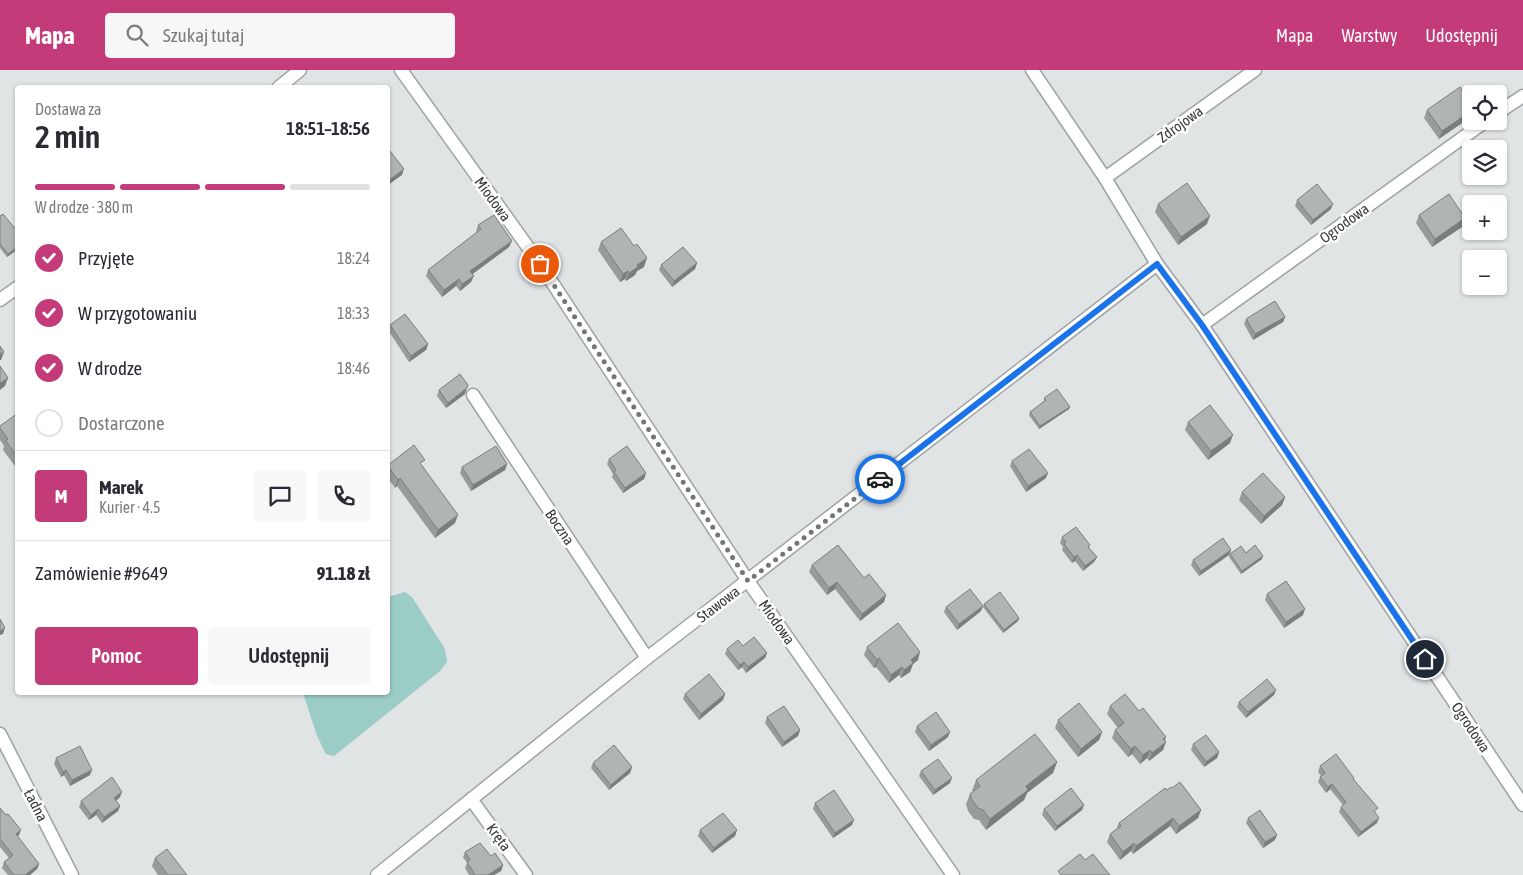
<!DOCTYPE html>
<html lang="pl">
<meta charset="utf-8">
<style>
body{margin:0;font-family:"Asap Condensed",sans-serif;background:#f7f7f7;color:#2b2b33;height:100vh;display:flex;flex-direction:column;font-size:19px;white-space:nowrap}
*{box-sizing:border-box;margin:0}
p{font-size:16px;color:#7c7c81}
.icon{flex:none;width:28px;height:28px;fill:none;stroke:currentColor;stroke-width:2;stroke-linecap:round;stroke-linejoin:round}
.map{position:relative;flex:1;overflow:hidden}
.drawer{position:absolute;left:15px;top:15px;width:375px;height:610px;display:flex;flex-direction:column;background:#fff;border-radius:5px;box-shadow:0 1px 4px #0004}
.drawer>*{flex:none}
.tools{position:absolute;left:1462px;top:15px;display:grid;gap:10px}
.tools a{display:grid;place-items:center;width:45px;height:45px;border-radius:5px;background:#fff;box-shadow:0 1px 4px #0004;font-size:25px}
.pin{position:absolute;display:grid;place-items:center;width:42px;height:42px;color:#fff;margin:-21px;border:2px solid #fff;border-radius:50%;box-shadow:0 1px 5px #0007}
.courier{position:absolute;display:grid;place-items:center;width:50px;height:50px;margin:-25px;border:4px solid #1a73e8;border-radius:50%;background:#fff;color:#222;box-shadow:0 1px 6px #0007}
.headline em{font-style:normal;font-weight:600}
.headline div{display:flex;flex-direction:column-reverse}
.headline{display:flex;align-items:center;justify-content:space-between;height:85px;padding:0 20px}
h1{font-size:32px;font-weight:600;line-height:38px}
.bar{display:grid;grid-template-columns:repeat(4,1fr);gap:8px 5px;align-content:center;height:60px;padding:0 20px}
.bar i{height:6px;border-radius:4px;background:#e1e1e2}
.bar .on{background:#c33b78}
.bar p{grid-column:span 4}
.line{display:flex;align-items:center;gap:12px;padding:0 20px;border-top:1px solid #e1e1e2}
.line div{flex:1}
.round{display:grid;place-items:center;flex:none;width:52px;height:52px;border-radius:5px;background:#f7f7f7}
ol{padding:0 20px;list-style:none}
li{display:flex;align-items:center;gap:15px;height:55px}
li p{margin-inline-start:auto}
li .icon{padding:5px;border-radius:50%;background:#c33b78;color:#fff;stroke-width:4}
li:last-child{color:#7c7c81}
li i{width:28px;height:28px;border:2px solid #e1e1e2;border-radius:50%}
.primary-button{display:flex;gap:10px;margin-top:auto;padding:10px 20px}
.primary-button a{flex:1;height:58px;border-radius:5px;background:#c33b78;color:#fff;font-size:20px;font-weight:600;line-height:58px;text-align:center}
.primary-button a+a{background:#f7f7f7;color:#2b2b33}
header{display:flex;align-items:center;gap:30px;box-sizing:border-box;height:70px;padding:0 25px;background:#c33b78;color:#fff}
header strong{font-size:24px}
nav{display:flex;gap:28px;margin-inline-start:auto;font-size:18px}
.search{width:350px;height:45px;background:#f7f7f7;display:flex;align-items:center;gap:12px;box-sizing:border-box;padding:0 18px;border-radius:5px;color:#7c7c81;font-size:19px}
.map>svg:first-child{display:block}
</style>
<header>
<strong>Mapa</strong>
<div class="search"><svg class="icon" aria-label="search" viewBox="0 0 24 24"><circle cx="10" cy="10" r="6"/><path d="M15 15l6 6"/></svg>Szukaj tutaj</div>
<nav><a>Mapa</a><a>Warstwy</a><a>Udostępnij</a></nav>
</header>
<div class="map">
<svg width="1523" height="805" viewBox="0 0 1523 805">
<rect width="100%" height="100%" fill="#e1e4e4"/>
<path fill="#9bccc6" d="M405,522L412,527L445,579L447,592L440,601L334,686L326,684L317,666L303,623L388,622V528L391,526Z"/>
<g fill="none" stroke-linecap="round" stroke-linejoin="round">
<defs>
<g id="street">
<path d="M401,0L540,194L748,511L953,805"/>
<path d="M1032,0L1105,108L1157,194L1202,255L1523,735"/>
<path d="M278,18L300,0"/>
<path d="M1499,42L1523,26"/>
<path d="M1105,108L1255,0"/>
<path d="M0,230L18,217"/>
<path d="M1202,255L1486,51"/>
<path d="M473,325L647,588"/>
<path d="M0,664L72,805"/>
<path d="M471,729L526,805"/>
<path d="M377,805L647,588L1157,194"/>
</g>
</defs>
<use href="#street" stroke="#9fa2a2" stroke-width="15"/>
<use href="#street" stroke="#fff" stroke-width="12"/>
</g>
<g fill="#989b9b">
<path d="M1471,34L1439,69L1424,48L1427,40Z"/>
<path d="M1297,130L1331,139L1311,155L1295,136Z"/>
<path d="M1158,134L1207,154L1178,175L1155,142Z"/>
<path d="M1419,145L1462,157L1432,177L1416,153Z"/>
<path d="M0,146L18,162V179L7,187L0,178Z"/>
<path d="M478,155L509,177L473,204L471,212L460,221L456,216L442,227L426,206L428,200L477,163L476,162Z"/>
<path d="M601,172L644,197L637,201L635,205L626,211L625,209L620,212L598,180Z"/>
<path d="M697,193L695,199L672,217L659,200L661,195Z"/>
<path d="M1285,247L1283,252L1253,270L1244,254L1246,249Z"/>
<path d="M390,255L428,274L426,280L409,292L388,260Z"/>
<path d="M439,320L465,324L446,338L437,326Z"/>
<path d="M1044,328L1069,339L1039,359L1029,345L1030,342L1044,331Z"/>
<path d="M18,343V394L15,396L3,380L4,376L0,370V356Z"/>
<path d="M1188,352L1230,373L1208,390L1185,360Z"/>
<path d="M609,389L646,403L644,409L623,423L612,407L613,404L607,394Z"/>
<path d="M1012,391L1046,408L1026,422L1010,396Z"/>
<path d="M507,394L505,400L471,421L460,403L462,397Z"/>
<path d="M388,395L423,396L455,453L435,468L397,416L395,418L388,408Z"/>
<path d="M1242,422L1285,427L1282,435L1261,454L1239,430Z"/>
<path d="M1062,467L1090,475L1089,478L1097,487L1094,492L1083,501L1075,491L1072,493L1062,480L1063,477L1060,473Z"/>
<path d="M1231,480L1229,485L1199,506L1191,495L1193,490Z"/>
<path d="M1246,483L1262,489L1241,504L1229,487L1230,484Z"/>
<path d="M812,495L864,508L886,525L884,532L860,551L835,519L827,525L809,502Z"/>
<path d="M1267,524L1303,545L1284,558L1265,530Z"/>
<path d="M984,534L1019,548L1018,551L1003,563L983,537Z"/>
<path d="M946,537L981,541L957,560L944,542Z"/>
<path d="M743,576L767,583L765,588L746,603L742,597L738,600L725,584L727,579Z"/>
<path d="M867,577L918,590L913,594L910,602L901,608L899,605L889,613L876,597L874,598L864,585Z"/>
<path d="M685,624H725L723,630L699,650L683,629Z"/>
<path d="M1274,625L1246,648L1237,637L1239,632Z"/>
<path d="M1110,636L1139,641L1165,670L1163,680L1149,691L1147,688L1140,694L1132,684L1128,687L1112,668L1115,660L1118,658L1107,644Z"/>
<path d="M767,647L800,660L798,666L782,677L765,653Z"/>
<path d="M1058,650L1102,662L1099,670L1078,687L1055,658Z"/>
<path d="M917,656L948,667L929,681L915,662Z"/>
<path d="M1193,674L1219,682L1217,688L1204,697L1191,680Z"/>
<path d="M56,688L90,705L70,716L64,705L61,707L54,694Z"/>
<path d="M1057,692L1053,703L1027,723L1024,730L986,760L979,750L974,749L968,741L966,734L970,724L973,722L972,721L976,710Z"/>
<path d="M593,693L632,697L630,703L609,720L591,698Z"/>
<path d="M1320,696L1354,708V709L1376,743L1377,753L1358,767L1339,742L1341,737L1343,735L1330,719L1326,723L1318,712L1320,707L1321,706L1318,702Z"/>
<path d="M921,701L950,713L933,725L919,706Z"/>
<path d="M1167,720L1201,740L1198,748L1176,764L1170,756L1133,784L1131,781L1120,790L1107,772L1110,764L1116,760L1119,753Z"/>
<path d="M120,727L116,731L120,736L118,741L102,753L96,745L89,750L79,737L81,731Z"/>
<path d="M815,733L852,755L833,768L813,739Z"/>
<path d="M1084,735L1082,740L1055,761L1042,745L1044,739Z"/>
<path d="M0,738L19,765L17,767L39,794L37,799L30,805H8L2,798L4,792L9,788L0,777Z"/>
<path d="M1248,748L1275,770L1263,778L1246,753Z"/>
<path d="M700,760H737L735,766L712,783L698,766Z"/>
<path d="M465,782L491,786L503,795L501,801L494,805H469L465,798L467,793L463,787Z"/>
<path d="M155,788L187,805H158L152,796Z"/>
</g>
<g fill="#7c7e7e">
<path d="M1471,41V47L1439,69L1442,61Z"/>
<path d="M404,99L402,105L388,115V111Z"/>
<path d="M1333,134L1331,139L1311,155L1313,150Z"/>
<path d="M1210,146L1207,154L1178,175L1181,167Z"/>
<path d="M1465,148L1462,157L1432,177L1435,169Z"/>
<path d="M512,171L509,177L468,207L470,201Z"/>
<path d="M18,177V179L7,187L8,184Z"/>
<path d="M647,188L644,197L637,201L635,205L626,211L629,203L637,195Z"/>
<path d="M697,193L695,199L672,217L674,211Z"/>
<path d="M628,201L625,209L620,212L623,204Z"/>
<path d="M474,206L471,212L460,221L462,214Z"/>
<path d="M459,209L456,216L442,227L444,220Z"/>
<path d="M1285,247L1283,252L1253,270L1255,264Z"/>
<path d="M428,274L426,280L409,292L411,286Z"/>
<path d="M4,282L1,290H0V284Z"/>
<path d="M8,308L5,316L0,320V313Z"/>
<path d="M467,318L465,324L446,338L448,333Z"/>
<path d="M1070,337L1069,339L1039,359L1040,356Z"/>
<path d="M1233,365L1230,373L1208,390L1211,381Z"/>
<path d="M18,388V394L15,396Z"/>
<path d="M507,394L505,400L471,421L473,415Z"/>
<path d="M646,403L644,409L623,423L625,418Z"/>
<path d="M1048,403L1046,408L1026,422L1028,416Z"/>
<path d="M400,408L397,416L395,418L398,410Z"/>
<path d="M1285,427L1282,435L1261,454L1264,446Z"/>
<path d="M458,445L455,453L435,468L438,460Z"/>
<path d="M1231,480L1229,485L1199,506L1201,501Z"/>
<path d="M1077,485L1075,491L1072,493L1074,487Z"/>
<path d="M1263,486L1262,489L1241,504L1242,501Z"/>
<path d="M1097,487L1094,492L1083,501L1085,496Z"/>
<path d="M837,512L835,519L827,525L829,518Z"/>
<path d="M886,525L884,532L860,551L862,544Z"/>
<path d="M983,536L981,541L957,560L959,554Z"/>
<path d="M1305,539L1303,545L1284,558L1286,552Z"/>
<path d="M1019,548L1018,551L1003,563L1004,560Z"/>
<path d="M5,558L3,564L0,565V561Z"/>
<path d="M920,582L918,590L913,594L910,602L901,608L904,600L911,590Z"/>
<path d="M767,583L765,588L746,603L748,597Z"/>
<path d="M879,588L876,597L874,598L877,590Z"/>
<path d="M744,592L742,597L738,600L740,595Z"/>
<path d="M902,597L899,605L889,613L891,605Z"/>
<path d="M1276,620L1274,625L1246,648L1248,642Z"/>
<path d="M725,624L723,630L699,650L701,644Z"/>
<path d="M800,660L798,666L782,677L784,672Z"/>
<path d="M950,662L948,667L929,681L931,675Z"/>
<path d="M1102,662L1099,670L1078,687L1081,679Z"/>
<path d="M1166,667L1164,674L1166,672L1163,680L1149,691L1152,683L1163,669Z"/>
<path d="M1135,676L1132,684L1128,687L1131,679Z"/>
<path d="M1150,680L1147,688L1140,694L1143,685Z"/>
<path d="M1219,682L1217,688L1204,697L1206,692Z"/>
<path d="M1057,692L1053,703L1027,723L1024,730L986,760L990,749L1026,716Z"/>
<path d="M632,697L630,703L609,720L611,715Z"/>
<path d="M66,700L64,705L61,707L63,702Z"/>
<path d="M92,700L90,705L70,716L72,710Z"/>
<path d="M952,708L950,713L933,725L935,720Z"/>
<path d="M1332,714L1330,719L1326,723L1328,717Z"/>
<path d="M122,722L120,727L112,734L114,728Z"/>
<path d="M1084,735L1082,740L1055,761L1057,756Z"/>
<path d="M120,736L118,741L102,753L104,747Z"/>
<path d="M98,739L96,745L89,750L91,745Z"/>
<path d="M1201,740L1198,748L1176,764L1179,756Z"/>
<path d="M1173,748L1170,756L1133,784L1136,776Z"/>
<path d="M1379,748L1377,753L1358,767L1361,762Z"/>
<path d="M854,750L852,755L833,768L835,763Z"/>
<path d="M21,760L19,765L14,770L16,764Z"/>
<path d="M737,760L735,766L712,783L714,778Z"/>
<path d="M1277,765L1275,770L1263,778L1265,772Z"/>
<path d="M1134,773L1131,781L1120,790L1123,782Z"/>
<path d="M39,794L37,799L30,805H25Z"/>
<path d="M503,795L501,801L494,805H488Z"/>
</g>
<g fill="#b1b4b4" stroke="#7c7e7e">
<path d="M1460,17L1471,34V41L1442,61L1427,40Z"/>
<path d="M390,81L404,99L388,111V82Z"/>
<path d="M1187,113L1210,146L1181,167L1158,134Z"/>
<path d="M1317,114L1333,134L1313,150L1297,130Z"/>
<path d="M1449,124L1465,148L1435,169L1419,145Z"/>
<path d="M3,144L18,162V177L8,184L0,174V146Z"/>
<path d="M494,145L512,171L470,201L474,206L462,214L459,209L444,220L428,200L481,159L478,155Z"/>
<path d="M621,158L634,176L637,174L647,188L637,195L638,197L629,203L628,201L623,204L601,172Z"/>
<path d="M683,177L697,193L674,211L661,195Z"/>
<path d="M1275,231L1285,247L1255,264L1246,249Z"/>
<path d="M405,244L428,274L411,286L390,255Z"/>
<path d="M0,276L4,282L0,284Z"/>
<path d="M0,296L8,308L0,313Z"/>
<path d="M460,304L468,315L467,318L448,333L439,320Z"/>
<path d="M1057,319L1070,337L1040,356L1030,342L1046,330L1044,328Z"/>
<path d="M1210,335L1233,365L1211,381L1188,352Z"/>
<path d="M18,343V388L6,371L8,369L0,358V356Z"/>
<path d="M414,375L425,390L420,393L458,445L438,460L400,408L398,410L388,396V395Z"/>
<path d="M496,376L507,394L473,415L462,397Z"/>
<path d="M627,376L646,403L625,418L614,402L616,400L609,389Z"/>
<path d="M1029,379L1048,403L1028,416L1012,391Z"/>
<path d="M1263,403L1285,427L1264,446L1242,422Z"/>
<path d="M1076,457L1090,475L1088,477L1097,487L1085,496L1077,485L1074,487L1064,474L1066,472L1062,467Z"/>
<path d="M1223,468L1231,480L1201,501L1193,490Z"/>
<path d="M838,475L864,508L869,504L886,525L862,544L837,512L829,518L812,495Z"/>
<path d="M1255,475L1263,486L1242,501L1230,484L1241,476L1246,483Z"/>
<path d="M1286,511L1305,539L1286,552L1267,524Z"/>
<path d="M970,519L983,536L959,554L946,537Z"/>
<path d="M1000,522L1019,548L1004,560L984,534Z"/>
<path d="M0,549L5,558L0,561Z"/>
<path d="M898,553L920,582L911,590L913,593L904,600L902,597L891,605L879,588L877,590L867,577Z"/>
<path d="M754,567L767,583L748,597L744,592L740,595L727,579L738,570L743,576Z"/>
<path d="M709,604L725,624L701,644L685,624Z"/>
<path d="M1267,609L1276,620L1248,642L1239,632Z"/>
<path d="M1125,624L1139,641L1143,638L1166,667L1163,669L1166,672L1152,683L1150,680L1143,685L1135,676L1131,679L1115,660L1124,653L1110,636Z"/>
<path d="M1079,633L1102,662L1081,679L1058,650Z"/>
<path d="M784,636L800,660L784,672L767,647Z"/>
<path d="M936,642L950,662L931,675L917,656Z"/>
<path d="M1035,664L1057,692L1026,716L1028,720L990,749L983,740L978,738L972,730L970,724L980,716L976,710Z"/>
<path d="M1206,665L1219,682L1206,692L1193,674Z"/>
<path d="M614,675L632,697L611,715L593,693Z"/>
<path d="M80,676L92,700L72,710L66,700L63,702L56,688Z"/>
<path d="M1336,684L1354,708L1353,709L1378,738L1374,741L1379,748L1361,762L1341,737L1346,732L1332,714L1328,717L1320,707L1325,703L1320,696Z"/>
<path d="M938,689L952,708L935,720L921,701Z"/>
<path d="M112,707L122,722L114,728L120,736L104,747L98,739L91,745L81,731Z"/>
<path d="M1180,712L1201,740L1179,756L1173,748L1136,776L1134,773L1123,782L1110,764L1121,756L1119,753L1165,718L1167,720L1171,717L1172,718Z"/>
<path d="M1071,718L1084,735L1057,756L1044,739Z"/>
<path d="M834,720L854,750L835,763L815,733Z"/>
<path d="M0,738L6,745L8,744L21,760L16,764L39,794L25,805H14L4,792L13,785L0,769Z"/>
<path d="M1260,740L1277,765L1265,772L1248,748Z"/>
<path d="M723,743L737,760L714,778L700,760Z"/>
<path d="M480,773L491,786L495,783L503,795L488,805H475L467,792L470,790L465,782Z"/>
<path d="M167,779L187,805H168L155,788Z"/>
<path d="M1080,784L1085,790L1093,784L1110,805H1061L1058,801Z"/>
</g>
<g fill="none" stroke-linecap="round" stroke-linejoin="round">
<path stroke="#737676" stroke-width="5" stroke-dasharray="0 9" d="M540,194L748,511L880,409"/>
<path stroke="#1a73e8" stroke-width="6" d="M880,409L1157,194L1202,255L1425,589"/>
</g>
<g text-anchor="middle" dominant-baseline="central" stroke-width="5" stroke-linejoin="round" paint-order="stroke">
<g font-size="15" fill="#383a3a" stroke="#fff">
<text transform="translate(1180 54) rotate(-36)">Zdrojowa</text>
<text transform="translate(493 129) rotate(54)">Miodowa</text>
<text transform="translate(1344 153) rotate(-36)">Ogrodowa</text>
<text transform="translate(560 457) rotate(56)">Boczna</text>
<text transform="translate(718 534) rotate(-37)">Stawowa</text>
<text transform="translate(777 552) rotate(55)">Miodowa</text>
<text transform="translate(1471 657) rotate(56)">Ogrodowa</text>
<text transform="translate(36 735) rotate(63)">Ładna</text>
<text transform="translate(499 767) rotate(54)">Kręta</text>
</g>
</g>
</svg>
<div class="tools">
<a><svg class="icon" aria-label="locate" viewBox="0 0 24 24"><circle cx="12" cy="12" r="6"/><path d="M12 2v4M12 18v4M2 12h4M18 12h4"/></svg></a>
<a><svg class="icon" aria-label="layers" viewBox="0 0 24 24"><path d="M12 4l9 5-9 5-9-5zM3 14l9 5 9-5"/></svg></a>
<a>+</a>
<a>−</a>
</div>
<div class="pin" style="left:540px;top:194px;background:#ea580c"><svg class="icon" aria-label="bag" viewBox="0 0 24 24"><path d="M5 8h14l-1 12H6zM9 8a3 3 0 0 1 6 0"/></svg></div>
<div class="pin" style="left:1425px;top:589px;background:#1f2937"><svg class="icon" aria-label="home" viewBox="0 0 24 24"><path d="M3 11l9-7 9 7M6 9v11h12V9"/></svg></div>
<div class="courier" style="left:880px;top:409px"><svg class="icon" aria-label="car" viewBox="0 0 24 24"><path d="M5 17H2v-5l4-1 3-4h7l3 4 3 1v5h-3M9 17h6M6 11h13"/><circle cx="7" cy="17" r="2"/><circle cx="17" cy="17" r="2"/></svg></div>
<section class="drawer">
<div class="headline"><div><h1>2 min</h1><p>Dostawa za</p></div><em>18:51–18:56</em></div>
<div class="bar"><i class="on"></i><i class="on"></i><i class="on"></i><i></i><p>W drodze · 380 m</p></div>
<ol>
<li><svg class="icon" aria-label="check" viewBox="0 0 24 24"><path d="M5 12l5 5 9-10"/></svg>Przyjęte<p>18:24</p></li>
<li><svg class="icon" aria-label="check" viewBox="0 0 24 24"><path d="M5 12l5 5 9-10"/></svg>W przygotowaniu<p>18:33</p></li>
<li><svg class="icon" aria-label="check" viewBox="0 0 24 24"><path d="M5 12l5 5 9-10"/></svg>W drodze<p>18:46</p></li>
<li><i></i>Dostarczone</li>
</ol>
<div class="line" style="height:90px"><b class="round" style="background:#c33b78;color:#fff">M</b><div><b>Marek</b><p>Kurier · 4.5</p></div><a class="round"><svg class="icon" aria-label="chat" viewBox="0 0 24 24"><path d="M4 5h16v11H9l-5 4z"/></svg></a><a class="round"><svg class="icon" aria-label="phone" viewBox="0 0 24 24"><path d="M5 4h4l2 5-3 2q2 4 5 5l2-3 5 2v4C11 20 4 13 5 4z"/></svg></a></div>
<div class="line" style="height:65px"><div>Zamówienie #9649</div><b>91.18 zł</b></div>
<div class="primary-button"><a>Pomoc</a><a>Udostępnij</a></div>
</section>
</div>
